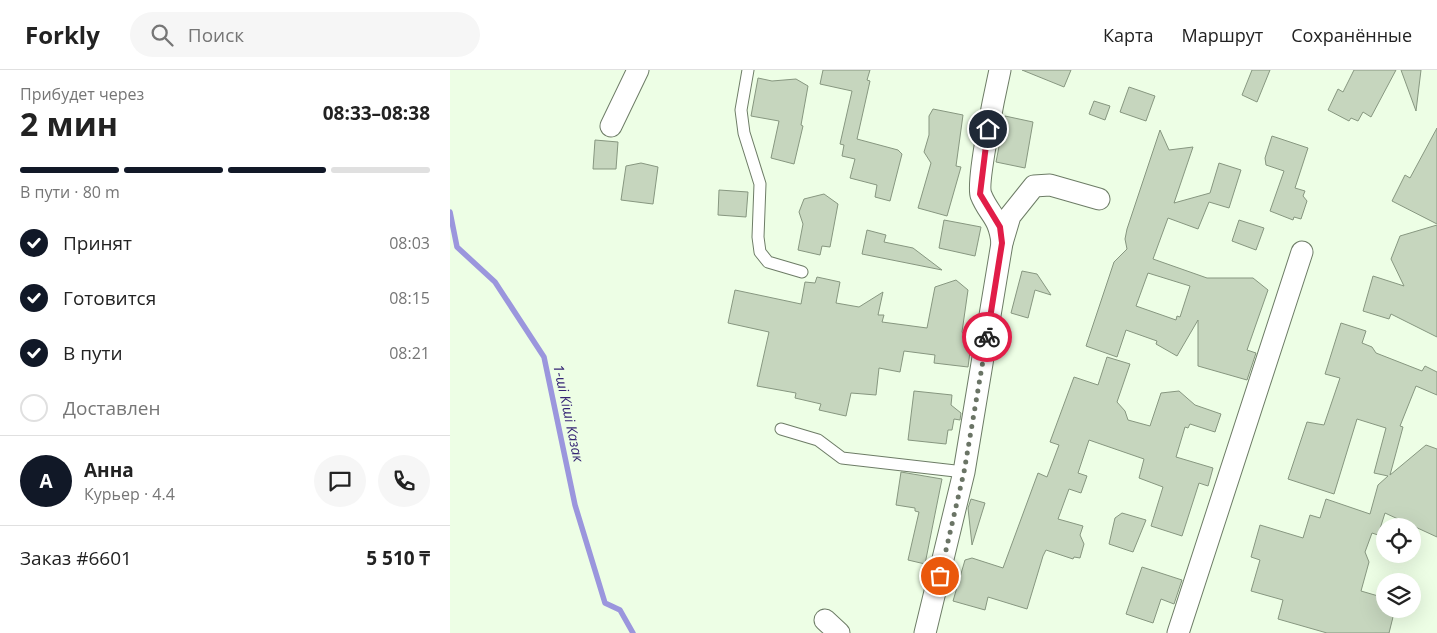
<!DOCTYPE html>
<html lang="ru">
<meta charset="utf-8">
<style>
body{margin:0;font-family:"Open Sans",sans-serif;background:#f6f6f6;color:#222;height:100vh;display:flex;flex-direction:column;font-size:19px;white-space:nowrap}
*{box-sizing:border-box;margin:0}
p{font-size:16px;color:#767676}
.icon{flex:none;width:28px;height:28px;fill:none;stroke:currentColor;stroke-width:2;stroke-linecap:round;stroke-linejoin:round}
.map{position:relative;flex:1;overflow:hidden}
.drawer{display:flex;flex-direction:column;background:#fff;width:450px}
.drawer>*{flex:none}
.buttons{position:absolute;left:926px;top:448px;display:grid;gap:10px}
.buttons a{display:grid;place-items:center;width:45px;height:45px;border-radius:50%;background:#fff;box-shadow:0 5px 20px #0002;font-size:25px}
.pin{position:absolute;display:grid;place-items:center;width:42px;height:42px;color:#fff;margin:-21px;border:2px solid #fff;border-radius:50%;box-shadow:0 1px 5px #0007}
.courier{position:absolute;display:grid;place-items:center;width:50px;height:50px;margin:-25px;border:4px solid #e11d48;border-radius:50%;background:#fff;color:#222;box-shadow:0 1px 6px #0007}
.overview em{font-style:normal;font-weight:700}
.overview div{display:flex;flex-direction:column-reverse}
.overview{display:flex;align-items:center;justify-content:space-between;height:85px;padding:0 20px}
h1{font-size:32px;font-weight:700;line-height:38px}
.bar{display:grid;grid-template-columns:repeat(4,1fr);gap:8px 5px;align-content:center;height:60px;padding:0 20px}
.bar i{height:6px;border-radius:4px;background:#e0e0e0}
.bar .current{background:#111827}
.bar p{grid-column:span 4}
.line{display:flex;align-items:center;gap:12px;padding:0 20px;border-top:1px solid #e0e0e0}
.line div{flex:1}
.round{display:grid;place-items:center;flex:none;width:52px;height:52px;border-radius:26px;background:#f6f6f6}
ol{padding:0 20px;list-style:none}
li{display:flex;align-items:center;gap:15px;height:55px}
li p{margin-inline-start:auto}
li .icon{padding:5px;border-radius:50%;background:#111827;color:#fff;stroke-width:4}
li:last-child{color:#767676}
li i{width:28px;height:28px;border:2px solid #e0e0e0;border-radius:50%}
header{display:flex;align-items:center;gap:30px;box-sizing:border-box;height:70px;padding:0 25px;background:#fff;border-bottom:1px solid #e0e0e0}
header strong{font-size:24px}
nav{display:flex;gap:28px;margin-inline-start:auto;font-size:18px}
.search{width:350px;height:45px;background:#f6f6f6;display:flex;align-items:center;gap:12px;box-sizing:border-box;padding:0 18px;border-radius:28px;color:#767676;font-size:19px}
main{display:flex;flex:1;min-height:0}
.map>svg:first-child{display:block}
</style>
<header>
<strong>Forkly</strong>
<div class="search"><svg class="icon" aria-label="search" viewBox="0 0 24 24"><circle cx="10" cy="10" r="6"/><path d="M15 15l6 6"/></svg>Поиск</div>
<nav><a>Карта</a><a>Маршрут</a><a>Сохранённые</a></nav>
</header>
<main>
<section class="drawer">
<div class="overview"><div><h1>2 мин</h1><p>Прибудет через</p></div><em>08:33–08:38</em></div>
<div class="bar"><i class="current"></i><i class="current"></i><i class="current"></i><i></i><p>В пути · 80 m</p></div>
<ol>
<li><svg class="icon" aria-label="check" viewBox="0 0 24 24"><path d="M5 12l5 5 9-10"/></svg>Принят<p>08:03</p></li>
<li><svg class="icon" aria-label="check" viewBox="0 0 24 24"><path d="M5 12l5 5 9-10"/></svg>Готовится<p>08:15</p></li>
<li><svg class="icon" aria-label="check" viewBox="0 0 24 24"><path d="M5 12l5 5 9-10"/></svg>В пути<p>08:21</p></li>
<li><i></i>Доставлен</li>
</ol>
<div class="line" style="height:90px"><b class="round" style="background:#111827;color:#fff">А</b><div><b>Анна</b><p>Курьер · 4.4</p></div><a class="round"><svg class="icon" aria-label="chat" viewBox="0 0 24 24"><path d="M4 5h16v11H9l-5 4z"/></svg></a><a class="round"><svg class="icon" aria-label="phone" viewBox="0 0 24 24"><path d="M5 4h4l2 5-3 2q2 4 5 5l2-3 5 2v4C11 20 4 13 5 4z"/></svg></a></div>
<div class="line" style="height:65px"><div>Заказ #6601</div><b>5 510 ₸</b></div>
</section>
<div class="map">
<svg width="987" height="563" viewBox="0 0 987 563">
<rect width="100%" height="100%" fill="#edfee5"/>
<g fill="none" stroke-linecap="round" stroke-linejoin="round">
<path stroke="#9b96dd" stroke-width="5.5" d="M0,142L7,177L45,212L94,287L125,435L155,533L170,540L183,563"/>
</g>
<g fill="#c6d6be" stroke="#879780" fill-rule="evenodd">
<path d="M373,0H420L417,10L420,11L407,69L448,80L452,84L440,131L425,127L427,115L400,108L405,89L392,86L394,75L390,74L402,21L370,14Z"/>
<path d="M572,0H621L614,17Z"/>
<path d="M802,0H820L807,32L792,25Z"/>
<path d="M904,0H946L921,47L913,42L908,51L901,48L899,51L878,40L888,19L893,22Z"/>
<path d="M951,0H971L966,41Z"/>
<path d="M308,8L322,11L346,9L358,16L351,55L353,56L344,94L321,88L329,51L301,46Z"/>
<path d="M679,17L705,26L696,51L670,42Z"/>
<path d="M644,31L660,36L655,50L639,44Z"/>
<path d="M483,39L513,45L506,96L511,97L497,146L468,138L481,93L474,82L479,65V46Z"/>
<path d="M555,46L583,52L575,98L546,92Z"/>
<path d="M987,58V154L942,131L955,105L960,108Z"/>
<path d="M710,60L719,80L743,77L724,133L760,123L769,93L791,100L779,138L759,132L748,159L718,148L703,189L757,208H803L818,220L797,280L806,283L797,310L748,296V250L727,286L706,274L707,271L676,260L667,287L636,276L664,192L677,179L675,169L677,159ZM698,203L740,216L730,247L727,246L726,250L686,236Z"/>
<path d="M822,66L858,78L845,118L855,121L853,126L857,131L851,149L844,147L843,150L820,141L834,101L816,95L815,88Z"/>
<path d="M145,70L168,72L166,99H143Z"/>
<path d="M191,93L208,97L203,134L171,130L176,96Z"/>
<path d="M269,120L298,122L296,147L268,145Z"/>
<path d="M374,124L388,134L380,177L372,176L370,185L348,180L353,154L349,142L354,129Z"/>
<path d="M494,150L531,157L525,186L489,178Z"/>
<path d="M789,150L814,158L806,180L782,171Z"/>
<path d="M987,155V267L941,244L939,249L913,241L923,206L954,216L941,189L950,166Z"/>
<path d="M417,160L436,165L434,172L463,178L492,200L412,184Z"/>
<path d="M572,201L587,204L601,225L585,220L578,248L561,243Z"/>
<path d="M367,207L390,212L386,233L409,237L433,222L428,245H434L432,252L477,258L485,217L506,210L518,220L512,262L521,274L518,297L484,293L485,285L454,281L450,302L429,298L426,325L401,323L396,346L369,340L371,334L345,328L346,323L307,316L319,262L278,253L285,220L351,234L355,212L365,213Z"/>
<path d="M891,253L916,261L912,273L922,277L926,283L972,301L975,296L987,302V325L966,316L950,356L953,357L940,405L976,375L987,379V467L935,443L928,465L922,463L915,482L919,492L911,521L935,528V539H945L939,563H877L828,549L833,530L801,521L810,490L801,487L810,455L853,468L860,445L870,448L876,429L920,444L928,415L938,406L924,403L936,358L907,349L884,424L838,409L857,352L874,355L890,308L875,304Z"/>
<path d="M657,287L680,294L667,332L675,341L678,350L700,356L711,323L729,321L745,335L771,344L765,362L740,354L738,358L735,357L726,387L763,398L758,416L749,413L732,466L701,456L713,417L689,408L694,389L639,370L628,403L637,406L631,423L619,419L608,449L633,456L630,465L634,474L630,488L624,487L623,489L596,480L593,486L577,539L538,527L535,540L503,531L515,490L522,488L553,498L588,403L597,407L609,375L600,372L624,307L648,315Z"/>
<path d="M464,321L502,325L501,335L511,343L510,350L504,349L502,360H498L496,374L458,370Z"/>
<path d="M451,402L492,409L475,494L458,490L469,442L465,441V438L446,435Z"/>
<path d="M521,429L535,433L522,475L518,438Z"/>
<path d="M672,443L696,450L683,482L659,474L665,448Z"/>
<path d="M692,497L732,510L724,534L711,529L703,553L676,544Z"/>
</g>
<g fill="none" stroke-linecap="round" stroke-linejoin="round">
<defs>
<g id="lane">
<path d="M298,0L291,40L294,63L310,114L308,167L310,182L318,192L352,202"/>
<path d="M331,359L368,370L392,388L514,402"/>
</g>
<g id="street">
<path d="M550,0C546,18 526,112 531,125C539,145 549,146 552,173"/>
<path d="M161,56L188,0"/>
<path d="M375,550L389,563"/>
<path d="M475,563L514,402L552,173L560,146L584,116L600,115L649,129"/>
<path d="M728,563L852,182"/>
</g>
</defs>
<use href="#lane" stroke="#6d7c66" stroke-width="13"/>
<use href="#street" stroke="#6d7c66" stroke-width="23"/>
<use href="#lane" stroke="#fff" stroke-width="11"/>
<use href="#street" stroke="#fff" stroke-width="21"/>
</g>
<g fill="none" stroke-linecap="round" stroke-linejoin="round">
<path stroke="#6a7465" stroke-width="5" stroke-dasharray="0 9" d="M490,506L514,402L537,267"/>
<path stroke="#e11d48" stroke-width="6" d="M537,267L552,173L550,157L530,124L538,59"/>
</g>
<g text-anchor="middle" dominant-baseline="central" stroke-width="4.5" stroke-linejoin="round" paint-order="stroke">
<g font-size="14" font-style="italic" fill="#342374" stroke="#edfee5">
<text transform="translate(119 343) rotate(78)">1-ші Кіші Казак</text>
</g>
</g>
</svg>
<div class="buttons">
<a><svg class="icon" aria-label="locate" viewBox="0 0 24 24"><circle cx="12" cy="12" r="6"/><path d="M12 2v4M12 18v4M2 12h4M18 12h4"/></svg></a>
<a><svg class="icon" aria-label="layers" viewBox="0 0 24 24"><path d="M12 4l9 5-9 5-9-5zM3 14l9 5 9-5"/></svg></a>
</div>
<div class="pin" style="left:490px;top:506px;background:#ea580c"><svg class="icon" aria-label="bag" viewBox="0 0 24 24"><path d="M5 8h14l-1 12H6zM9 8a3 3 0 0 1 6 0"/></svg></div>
<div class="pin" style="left:538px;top:59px;background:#1f2937"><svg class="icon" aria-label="home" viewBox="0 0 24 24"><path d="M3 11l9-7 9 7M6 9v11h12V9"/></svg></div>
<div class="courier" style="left:537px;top:267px"><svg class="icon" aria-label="bike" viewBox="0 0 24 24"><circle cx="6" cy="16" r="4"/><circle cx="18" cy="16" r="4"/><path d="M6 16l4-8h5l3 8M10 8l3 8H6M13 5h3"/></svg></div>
</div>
</main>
